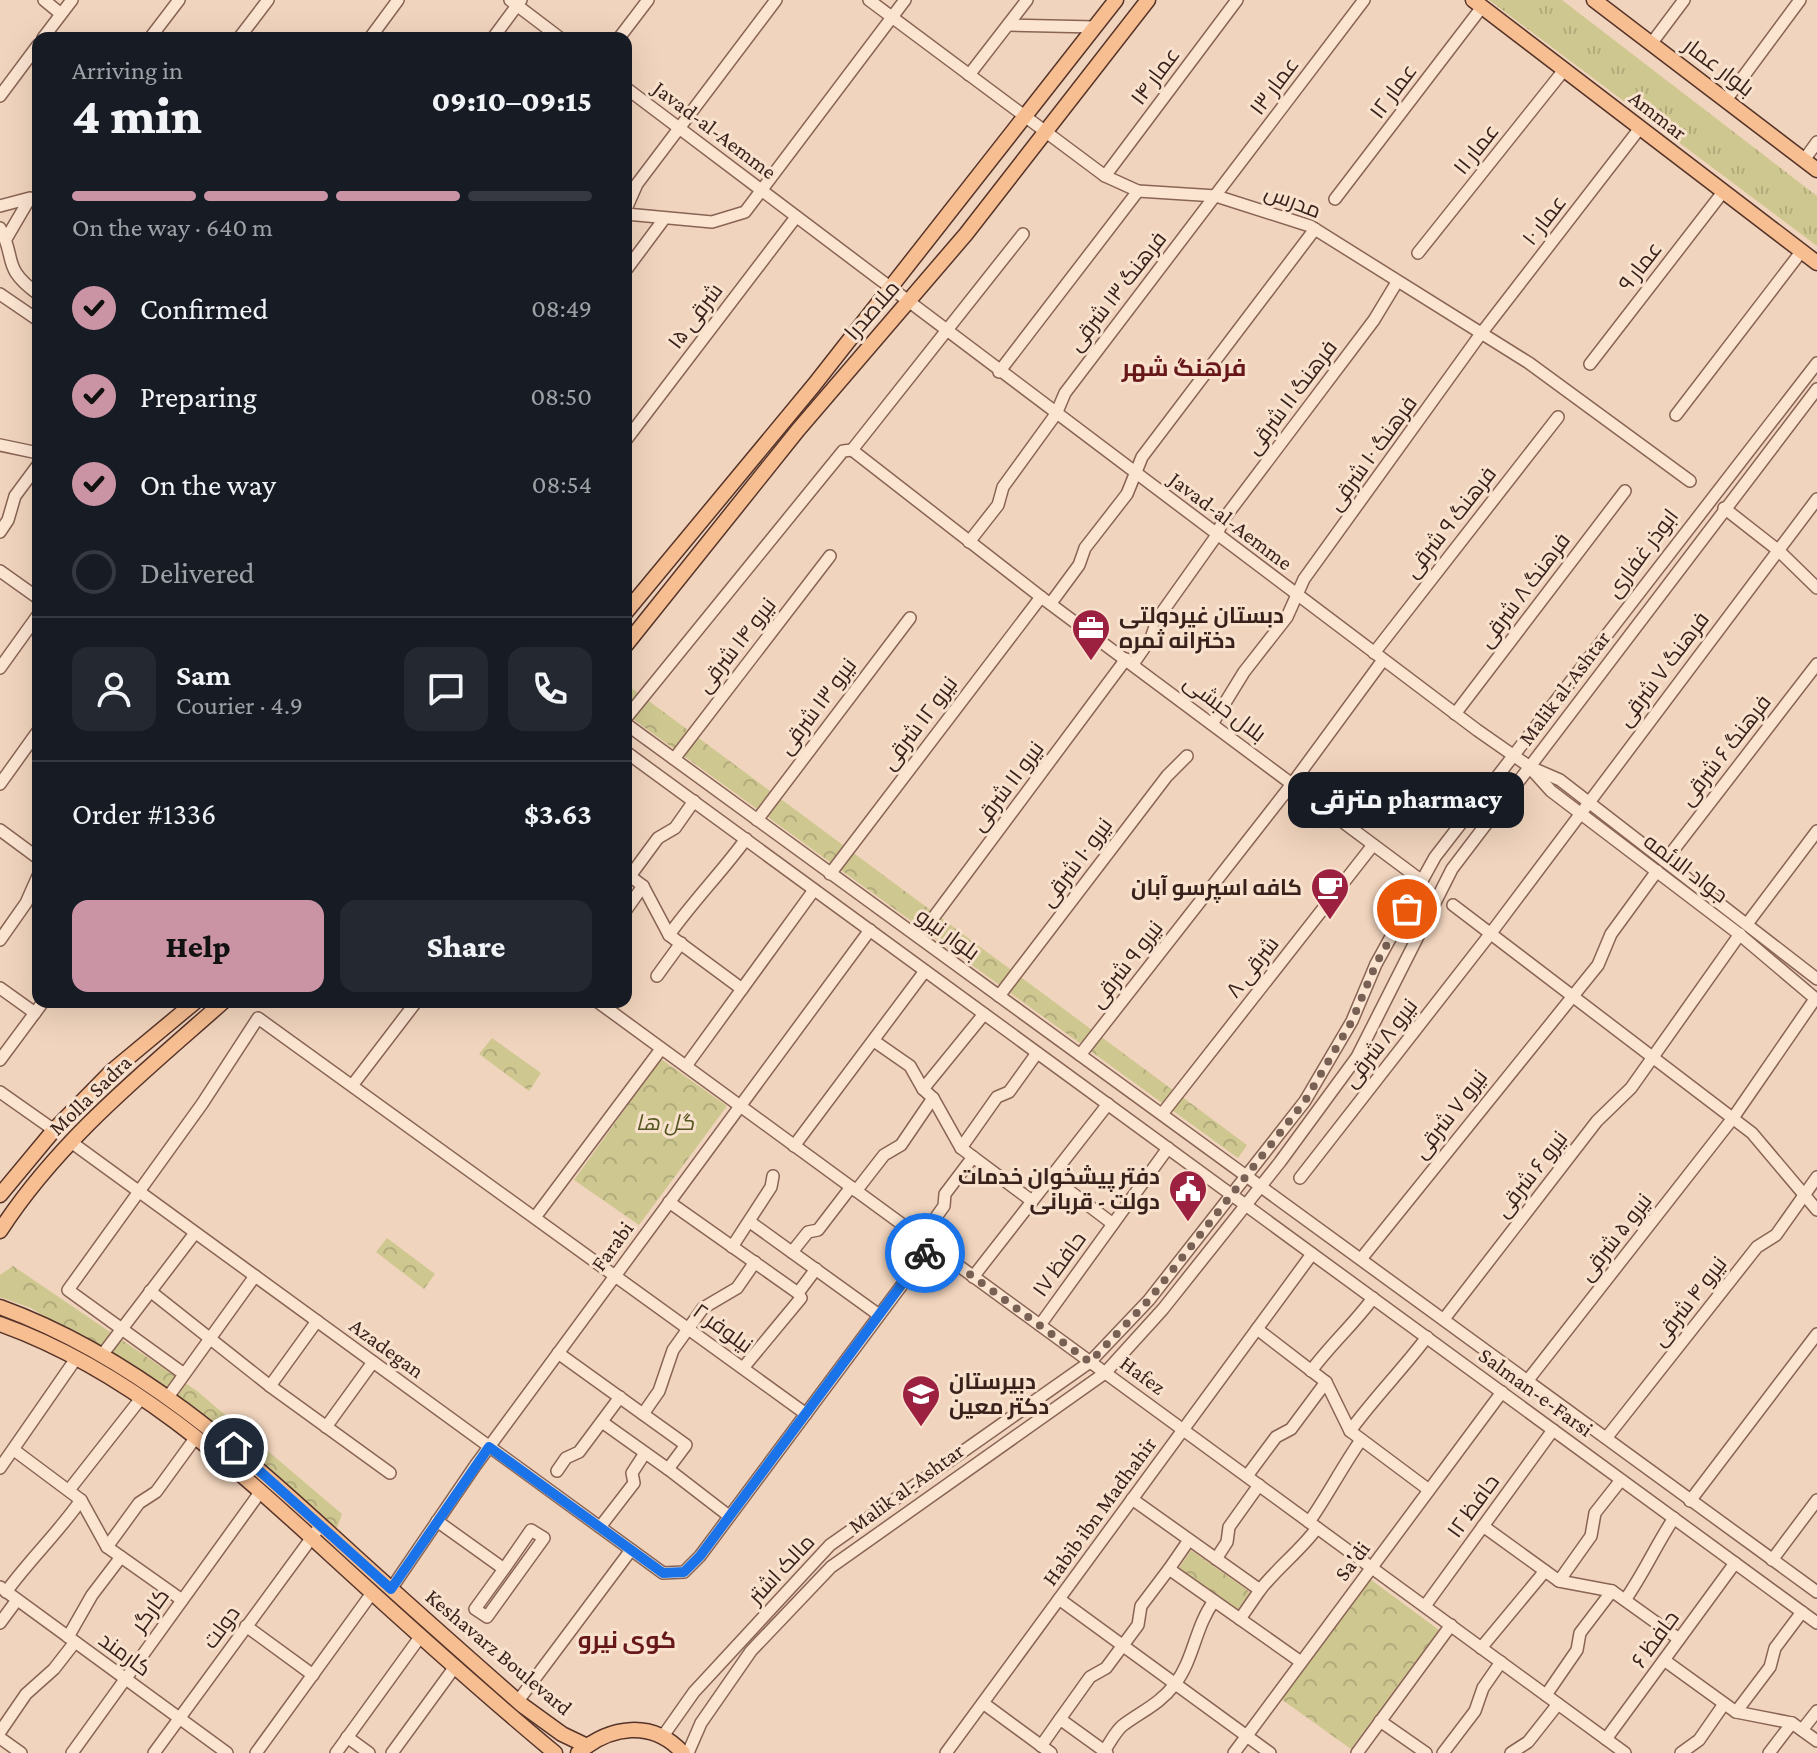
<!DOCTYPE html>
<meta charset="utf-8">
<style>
body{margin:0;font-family:"Crimson Pro",Cairo,serif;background:#242831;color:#f1f3f6;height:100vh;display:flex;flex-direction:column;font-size:30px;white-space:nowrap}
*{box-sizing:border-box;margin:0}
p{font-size:26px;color:#9ea1a6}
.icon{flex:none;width:44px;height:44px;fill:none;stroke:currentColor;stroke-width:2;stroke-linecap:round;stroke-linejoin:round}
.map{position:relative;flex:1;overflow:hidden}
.side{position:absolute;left:32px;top:32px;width:600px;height:976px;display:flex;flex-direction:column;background:#171b24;border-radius:16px;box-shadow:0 8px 32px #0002}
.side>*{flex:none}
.pin{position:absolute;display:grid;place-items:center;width:68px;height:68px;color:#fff;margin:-34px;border:4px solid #fff;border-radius:50%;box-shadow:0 2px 8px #0007}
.courier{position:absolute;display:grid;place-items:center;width:80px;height:80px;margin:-40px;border:6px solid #1a73e8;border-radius:50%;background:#fff;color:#222;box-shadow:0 2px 10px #0007}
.bubble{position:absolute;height:56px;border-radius:16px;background:#171b24;box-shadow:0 8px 32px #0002;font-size:26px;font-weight:800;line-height:56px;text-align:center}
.summary em{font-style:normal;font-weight:800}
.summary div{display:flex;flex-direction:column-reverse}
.summary{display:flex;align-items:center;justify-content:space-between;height:136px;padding:0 40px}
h1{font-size:52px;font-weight:800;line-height:60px}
.bar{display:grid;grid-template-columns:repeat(4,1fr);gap:12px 8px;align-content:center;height:96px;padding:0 40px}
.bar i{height:10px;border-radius:6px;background:#363941}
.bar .selected{background:#cb94a4}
.bar p{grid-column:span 4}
.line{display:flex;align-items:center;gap:20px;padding:0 40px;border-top:2px solid #363941}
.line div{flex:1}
.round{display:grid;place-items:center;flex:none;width:84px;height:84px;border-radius:16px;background:#242831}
ol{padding:0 40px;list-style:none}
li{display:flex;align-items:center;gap:24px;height:88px}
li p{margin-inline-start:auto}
li .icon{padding:8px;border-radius:50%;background:#cb94a4;color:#111;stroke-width:4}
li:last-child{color:#9ea1a6}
li i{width:44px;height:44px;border:4px solid #363941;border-radius:50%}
.button{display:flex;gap:16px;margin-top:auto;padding:16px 40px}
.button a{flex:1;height:92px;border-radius:16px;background:#cb94a4;color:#111;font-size:32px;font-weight:800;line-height:92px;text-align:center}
.button a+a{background:#242831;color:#f1f3f6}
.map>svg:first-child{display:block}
</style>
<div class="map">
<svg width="1817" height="1753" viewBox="0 0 1817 1753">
<defs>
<pattern id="grass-tufts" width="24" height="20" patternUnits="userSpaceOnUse" patternTransform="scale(2)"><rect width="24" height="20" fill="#cfc790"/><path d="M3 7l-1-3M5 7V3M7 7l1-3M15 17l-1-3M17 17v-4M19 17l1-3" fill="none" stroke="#b2ab7c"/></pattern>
<pattern id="park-crowns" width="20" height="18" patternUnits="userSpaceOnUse" patternTransform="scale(2)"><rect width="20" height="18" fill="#cfc790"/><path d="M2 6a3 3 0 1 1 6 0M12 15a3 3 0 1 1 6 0" fill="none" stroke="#b2ab7c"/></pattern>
</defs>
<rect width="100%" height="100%" fill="#f1d4bd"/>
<path fill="url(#grass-tufts)" d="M1489,0H1562L1817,196V246Z"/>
<g fill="url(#park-crowns)">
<path d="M626,684L1247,1145L1238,1158L626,714Z"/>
<path d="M492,1038L541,1073L529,1091L479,1054Z"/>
<path d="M661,1059L727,1106L639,1225L574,1180Z"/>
<path d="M387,1238L435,1274L424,1289L376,1252Z"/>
<path d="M13,1266L197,1391L342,1514L337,1528L168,1397L31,1308L0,1297V1275Z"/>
<path d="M1191,1550L1250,1592L1238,1610L1179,1568Z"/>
<path d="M1370,1579L1439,1630L1351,1749L1281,1699Z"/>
</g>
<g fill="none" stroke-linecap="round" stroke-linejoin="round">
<defs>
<g id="minor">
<path d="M44,0L61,14"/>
<path d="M510,0L560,38"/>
<path d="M869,0L1105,176L1138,191L1216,196L1310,226L1529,363L1690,481"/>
<path d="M1008,25L1095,27"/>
<path d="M43,38L72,0"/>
<path d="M150,38L179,0"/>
<path d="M239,38L268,0"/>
<path d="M370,38L398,0"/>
<path d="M493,38L521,0"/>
<path d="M619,38L648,0"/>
<path d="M1651,44L1684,0"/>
<path d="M969,75L1027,0"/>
<path d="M626,88L1477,730L1530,767L1560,780L1817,979"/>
<path d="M0,96L38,45"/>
<path d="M1726,100L1800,0"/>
<path d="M1804,160L1817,142"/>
<path d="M1105,176L1237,0"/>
<path d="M1335,199L1482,7"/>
<path d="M0,206L30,198L6,239"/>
<path d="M626,209L637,184L776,0"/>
<path d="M626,214L712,222L745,212L905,0"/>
<path d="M0,228C17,260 1,267 38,294"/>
<path d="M1418,253L1564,70"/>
<path d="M626,270L664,219"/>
<path d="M0,294L38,320"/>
<path d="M1590,364L1723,192"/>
<path d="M999,372L1138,191"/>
<path d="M1676,415L1801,252"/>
<path d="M626,440L796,217"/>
<path d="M0,445L38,453"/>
<path d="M852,450L1041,597L1422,881"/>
<path d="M852,450L1023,234"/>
<path d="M1724,508L1779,551L1817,588"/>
<path d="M0,532L8,520L15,496L38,465"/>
<path d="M969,542L998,505L1003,487L1056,414L1065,393L1364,0"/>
<path d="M0,571L38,598"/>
<path d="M1051,603L1079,565L1085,548L1127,494L1142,457L1315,229"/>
<path d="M1374,653L1558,417"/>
<path d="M1133,664L1151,638L1158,618L1217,535L1223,520L1374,320L1397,282"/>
<path d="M0,668L38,615"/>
<path d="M1455,714L1625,491"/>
<path d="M626,718L843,451L852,450"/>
<path d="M626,724L1817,1592"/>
<path d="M1212,724L1244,672L1287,617L1304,579L1480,335L1640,128"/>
<path d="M626,752L1817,1623"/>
<path d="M674,759L830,556"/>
<path d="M1533,771L1551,791L1739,934L1817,1000"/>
<path d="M0,784L38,731"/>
<path d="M757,820L910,618"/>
<path d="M0,830L38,858"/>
<path d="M1665,861L1817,664"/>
<path d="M626,873L643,886L669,935L742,989"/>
<path d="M830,874L1041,597"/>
<path d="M630,876L658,838L675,828L694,801"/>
<path d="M1453,905L1752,1133L1817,1210"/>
<path d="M626,910L643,886"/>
<path d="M1747,924L1817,831"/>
<path d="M669,935C694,900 721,873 746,839"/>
<path d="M919,937L1126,659"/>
<path d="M0,940L26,903L38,876"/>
<path d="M657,976L681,943"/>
<path d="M0,988L35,1013"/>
<path d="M999,996L1167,776L1187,756"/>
<path d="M598,1002L1625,1753"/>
<path d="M874,1041L910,1066L923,1089L933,1098L961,1148L1032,1201"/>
<path d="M1080,1055L1292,784L1383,660"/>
<path d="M0,1060L43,1002"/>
<path d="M686,1066L814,890"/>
<path d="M354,1083L416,1002"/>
<path d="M923,1089L984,1014"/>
<path d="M0,1092L54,1130"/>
<path d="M1162,1114L1373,845"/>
<path d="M71,1142L663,1573L684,1572L700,1556L931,1246"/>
<path d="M794,1146L925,971"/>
<path d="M961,1148L997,1097L1009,1092L1037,1053"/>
<path d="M1051,1177L1113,1224"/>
<path d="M1300,1178L1491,933L1817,499"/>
<path d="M856,1191L884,1155L901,1145L933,1098"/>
<path d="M669,1202L798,1293"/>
<path d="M536,1216L661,1049"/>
<path d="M750,1222L879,1315"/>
<path d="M921,1238L944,1206L945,1194L973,1157"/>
<path d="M732,1247L771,1187L773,1176"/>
<path d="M792,1252L808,1232L818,1230L851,1187"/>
<path d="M1361,1259L1598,965L1611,934L1657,871"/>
<path d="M973,1277L1108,1104"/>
<path d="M150,1291L270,1386L390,1473"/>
<path d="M1444,1319L1597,1121L1631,1088L1740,934"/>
<path d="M1040,1325L1168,1148"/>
<path d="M1257,1329L1326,1382L1350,1431L1429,1490"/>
<path d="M558,1353L686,1445L668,1469L602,1422"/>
<path d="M102,1355L195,1233"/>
<path d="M743,1368L801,1298L798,1293L816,1269"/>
<path d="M1311,1371C1331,1344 1354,1324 1373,1298"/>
<path d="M184,1374L68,1290L202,1104L258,1018L806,1414"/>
<path d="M1528,1380L1733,1118L1815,999"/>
<path d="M270,1386L317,1321"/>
<path d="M168,1397L255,1276"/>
<path d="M643,1414L659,1391L673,1350L703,1308L737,1288L755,1262"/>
<path d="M326,1427L373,1362"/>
<path d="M1350,1431C1374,1398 1402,1370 1427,1337"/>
<path d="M1607,1437L1757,1247L1776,1235L1817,1177"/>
<path d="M14,1450L81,1500L107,1547L182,1600"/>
<path d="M0,1468L75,1360"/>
<path d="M668,1469L729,1516"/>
<path d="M557,1471L566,1458L579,1452L620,1397"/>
<path d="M1247,1476L1276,1437L1291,1429L1326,1382"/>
<path d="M69,1490L142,1397"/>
<path d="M1132,1499L1260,1590L1240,1619L1169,1569L1189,1540"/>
<path d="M1690,1501L1817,1334"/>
<path d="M437,1521L504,1569L475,1609L487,1617L544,1538L531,1530L504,1569"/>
<path d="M1309,1522C1328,1495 1342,1467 1361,1440"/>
<path d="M1483,1526L1559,1581L1612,1591L1679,1639"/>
<path d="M600,1527L634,1483L632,1473L645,1453"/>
<path d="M107,1547L139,1503L156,1492L196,1437"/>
<path d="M1216,1559L1227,1542L1229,1527L1259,1485"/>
<path d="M1772,1560L1817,1500"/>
<path d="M1559,1581L1591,1536L1595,1513L1621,1480"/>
<path d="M0,1587L227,1753"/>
<path d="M391,1589L475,1466L870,930"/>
<path d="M1260,1590C1278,1567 1300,1551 1317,1528"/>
<path d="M6,1592C30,1559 58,1533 81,1500"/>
<path d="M1059,1599L1270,1753"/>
<path d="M1625,1600C1644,1573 1656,1545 1674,1518"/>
<path d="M1425,1606L1553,1430"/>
<path d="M1240,1619L1301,1662"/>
<path d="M0,1623L17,1600"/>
<path d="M246,1626L313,1675"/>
<path d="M68,1637L92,1595L121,1557"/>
<path d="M1481,1648L1545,1571"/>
<path d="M1664,1660L1736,1712L1792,1723L1817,1741"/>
<path d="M1546,1695L1577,1650L1580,1633L1612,1591"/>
<path d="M518,1701L631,1550"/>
<path d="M983,1703L1051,1753"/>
<path d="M1736,1712L1770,1667L1775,1648L1802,1612"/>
<path d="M1060,1719L1090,1677L1106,1668L1138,1625L1141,1606L1169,1569"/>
<path d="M1380,1721L1426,1753"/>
<path d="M1802,1730L1817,1711"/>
<path d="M0,1732L26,1694L54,1669L75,1642"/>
<path d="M663,1736L694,1692L830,1545L1090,1362L1149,1300L1305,1101L1352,1021L1376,964L1435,857L1817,363"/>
<path d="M347,1737L369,1753"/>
<path d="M0,1738L21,1753"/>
<path d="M1606,1739L1735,1563"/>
<path d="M1041,1746L1060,1719L1107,1753"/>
<path d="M1104,1751C1110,1743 1115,1732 1122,1726C1142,1711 1160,1704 1175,1684C1194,1659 1195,1627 1214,1601"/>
<path d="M72,1753L261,1491"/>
<path d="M154,1753L321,1525"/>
<path d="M256,1753L372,1593"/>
<path d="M336,1753L420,1637"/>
<path d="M392,1753L454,1668"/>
<path d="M688,1753L701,1723L751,1651L831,1567L1105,1373L1163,1309L1280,1162L1357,1057L1452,869L1817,389"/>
<path d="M946,1753L1312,1254"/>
<path d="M1234,1753L1502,1392"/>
<path d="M1357,1753L1451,1625"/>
<path d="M1443,1753L1475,1711L1483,1688L1501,1662"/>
<path d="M1511,1753L1528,1742L1558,1704"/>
<path d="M1681,1753L1699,1740L1724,1704"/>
<path d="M1769,1753L1792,1723"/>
</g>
<g id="major">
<path d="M1473,0L1817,263"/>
<path d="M1594,0L1817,170"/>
<path d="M626,612L814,385L1116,0"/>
<path d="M626,645L798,430L966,234L1148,0"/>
<path d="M0,1195L54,1130L112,1071L195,1002"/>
<path d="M0,1231C58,1141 144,1072 223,1002"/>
<path d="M0,1307C135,1356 241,1452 346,1548C404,1601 463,1653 522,1705L562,1734L587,1746"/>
<path d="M0,1324C135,1372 241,1473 345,1568C414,1631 483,1693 555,1753"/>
<path d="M578,1753C610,1726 652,1719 683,1753"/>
</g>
</defs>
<use href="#minor" stroke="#896455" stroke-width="14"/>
<use href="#major" stroke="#56342a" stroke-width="17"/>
<use href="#minor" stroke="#fbe4d0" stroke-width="11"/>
<use href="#major" stroke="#f7be91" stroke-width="14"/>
</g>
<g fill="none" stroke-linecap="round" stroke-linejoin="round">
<path stroke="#796054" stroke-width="8" stroke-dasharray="0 14.4" d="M925,1253L931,1246L1090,1362L1149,1300L1305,1101L1352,1021L1376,964L1407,909"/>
<path stroke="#1a73e8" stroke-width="10" d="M234,1448L391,1589L489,1447L663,1573L684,1572L700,1556L925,1253"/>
</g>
<defs>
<symbol id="office-pin" viewBox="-11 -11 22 30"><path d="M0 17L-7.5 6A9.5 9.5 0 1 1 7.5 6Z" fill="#9c2140" stroke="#f8e1cd"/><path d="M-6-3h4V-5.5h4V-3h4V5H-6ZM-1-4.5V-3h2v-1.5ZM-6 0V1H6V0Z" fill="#fff"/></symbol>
<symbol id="cafe-pin" viewBox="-11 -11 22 30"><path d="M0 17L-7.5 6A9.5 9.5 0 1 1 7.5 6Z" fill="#9c2140" stroke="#f8e1cd"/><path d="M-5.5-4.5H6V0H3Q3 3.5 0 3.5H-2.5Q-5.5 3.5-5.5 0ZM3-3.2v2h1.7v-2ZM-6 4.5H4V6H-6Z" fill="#fff"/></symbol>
<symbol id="civic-pin" viewBox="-11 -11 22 30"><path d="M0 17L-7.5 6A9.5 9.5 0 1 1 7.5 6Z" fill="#9c2140" stroke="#f8e1cd"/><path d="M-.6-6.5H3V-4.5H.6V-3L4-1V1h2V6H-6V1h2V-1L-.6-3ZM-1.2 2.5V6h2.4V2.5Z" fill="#fff"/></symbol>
<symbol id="school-pin" viewBox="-11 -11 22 30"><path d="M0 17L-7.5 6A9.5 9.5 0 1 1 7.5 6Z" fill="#9c2140" stroke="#f8e1cd"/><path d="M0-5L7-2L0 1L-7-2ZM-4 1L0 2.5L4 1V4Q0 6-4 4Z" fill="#fff"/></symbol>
</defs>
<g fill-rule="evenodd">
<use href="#office-pin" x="1069" y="606" width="44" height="60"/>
<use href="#cafe-pin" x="1308" y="865" width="44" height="60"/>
<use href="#civic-pin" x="1166" y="1167" width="44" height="60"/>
<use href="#school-pin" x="899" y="1372" width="44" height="60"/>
</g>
<g text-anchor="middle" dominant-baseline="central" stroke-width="6" stroke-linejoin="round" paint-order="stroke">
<g font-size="22" fill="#38221b" stroke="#f8e1cd">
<text transform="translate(1719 67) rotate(37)">بلوار عمار</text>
<text transform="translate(1155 76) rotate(-53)">عمار ۱۴</text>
<text transform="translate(1274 86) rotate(-53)">عمار ۱۳</text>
<text transform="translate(1393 91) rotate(-53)">عمار ۱۲</text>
<text transform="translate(1658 115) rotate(38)">Ammar</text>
<text transform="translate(715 130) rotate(37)">Javad-al-Aemme</text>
<text transform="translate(1476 149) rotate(-51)">عمار ۱۱</text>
<text transform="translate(1293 201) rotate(21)">مدرس</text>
<text transform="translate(1544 220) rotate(-52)">عمار ۱۰</text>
<text transform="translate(1640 266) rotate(-52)">عمار ۹</text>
<text transform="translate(1117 291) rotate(-52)">فرهنگ ۱۳ شرقی</text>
<text transform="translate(872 310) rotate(-49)">ملاصدرا</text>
<text transform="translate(695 316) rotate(-53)">۱۵ شرقی</text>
<text transform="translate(1291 397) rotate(-53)">فرهنگ ۱۱ شرقی</text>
<text transform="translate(1372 453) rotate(-54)">فرهنگ ۱۰ شرقی</text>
<text transform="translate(1231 521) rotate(37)">Javad-al-Aemme</text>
<text transform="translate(1450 522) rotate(-52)">فرهنگ ۹ شرقی</text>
<text transform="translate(1642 553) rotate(-53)">ابوذر غفاری</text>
<text transform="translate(1524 590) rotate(-53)">فرهنگ ۸ شرقی</text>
<text transform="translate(736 645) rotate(-52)">نیرو ۱۴ شرقی</text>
<text transform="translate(1663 669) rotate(-53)">فرهنگ ۷ شرقی</text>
<text transform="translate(1564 688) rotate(-53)">Malik al-Ashtar</text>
<text transform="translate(817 706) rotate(-53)">نیرو ۱۳ شرقی</text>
<text transform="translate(1225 708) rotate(37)">بلال حبشی</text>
<text transform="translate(919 723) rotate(-53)">نیرو ۱۲ شرقی</text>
<text transform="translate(1725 750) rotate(-52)">فرهنگ ۶ شرقی</text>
<text transform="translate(1007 786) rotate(-53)">نیرو ۱۱ شرقی</text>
<text transform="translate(1076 862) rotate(-53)">نیرو ۱۰ شرقی</text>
<text transform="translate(1686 868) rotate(37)">جواد الائمه</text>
<text transform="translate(948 934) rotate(36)">بلوار نیرو</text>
<text transform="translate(1126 964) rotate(-52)">نیرو ۹ شرقی</text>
<text transform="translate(1252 967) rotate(-52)">۸ شرقی</text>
<text transform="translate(1380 1043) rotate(-52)">نیرو ۸ شرقی</text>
<text transform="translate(90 1095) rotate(-44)">Molla Sadra</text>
<text transform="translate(1450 1114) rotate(-52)">نیرو ۷ شرقی</text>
<text transform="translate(1531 1174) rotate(-52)">نیرو ۶ شرقی</text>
<text transform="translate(1615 1237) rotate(-52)">نیرو ۵ شرقی</text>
<text transform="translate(612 1246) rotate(-54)">Farabi</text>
<text transform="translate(1059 1264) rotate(-54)">حافظ ۱۷</text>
<text transform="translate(1689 1301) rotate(-52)">نیرو ۴ شرقی</text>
<text transform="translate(723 1328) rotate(36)">نیلوفر ۲</text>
<text transform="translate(387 1348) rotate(36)">Azadegan</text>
<text transform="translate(1143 1375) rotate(36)">Hafez</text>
<text transform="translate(1536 1392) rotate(36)">Salman-e-Farsi</text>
<text transform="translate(906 1488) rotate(-36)">Malik al-Ashtar</text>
<text transform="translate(1473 1506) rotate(-54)">حافظ ۱۲</text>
<text transform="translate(1099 1511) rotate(-54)">Habib ibn Madhahir</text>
<text transform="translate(1352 1561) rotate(-53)">Sa'di</text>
<text transform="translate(781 1569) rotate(-47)">مالک اشتر</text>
<text transform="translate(150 1610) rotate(-54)">کارگر</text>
<text transform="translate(221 1627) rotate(-54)">دولت</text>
<text transform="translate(1655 1639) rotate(-54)">حافظ ۶</text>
<text transform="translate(499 1652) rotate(40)">Keshavarz Boulevard</text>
<text transform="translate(125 1654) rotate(36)">کارمند</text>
</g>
<g font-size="22" font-weight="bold" fill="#38221b" stroke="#f8e1cd" text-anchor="start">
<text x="1119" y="615">دبستان غیردولتی<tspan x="1119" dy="25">دخترانه ثمره</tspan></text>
<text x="1302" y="887" text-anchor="end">کافه اسپرسو آبان</text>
<text x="1160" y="1176" text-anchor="end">دفتر پیشخوان خدمات<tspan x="1160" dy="25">دولت - قربانی</tspan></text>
<text x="949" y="1381">دبیرستان<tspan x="949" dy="25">دکتر معین</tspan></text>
</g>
<g font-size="22" font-style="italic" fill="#555520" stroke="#f8e1cd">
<text x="665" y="1122">گل ها</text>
</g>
<g font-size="24" font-weight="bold" fill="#67171a" stroke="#f8e1cd">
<text x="1184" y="367">فرهنگ شهر</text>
<text x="627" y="1639">کوی نیرو</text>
</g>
</g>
</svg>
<div class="pin" style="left:1407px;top:909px;background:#ea580c"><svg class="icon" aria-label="bag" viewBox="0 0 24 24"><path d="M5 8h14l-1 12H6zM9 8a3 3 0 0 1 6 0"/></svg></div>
<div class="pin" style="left:234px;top:1448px;background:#1f2937"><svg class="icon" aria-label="home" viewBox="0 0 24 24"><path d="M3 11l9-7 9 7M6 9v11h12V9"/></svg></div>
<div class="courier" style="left:925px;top:1253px"><svg class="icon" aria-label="bike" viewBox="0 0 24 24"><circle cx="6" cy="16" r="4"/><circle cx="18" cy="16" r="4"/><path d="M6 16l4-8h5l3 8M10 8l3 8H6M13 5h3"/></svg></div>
<div class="bubble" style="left:1288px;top:772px;width:236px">مترقی pharmacy</div>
<section class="side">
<div class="summary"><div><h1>4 min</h1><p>Arriving in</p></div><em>09:10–09:15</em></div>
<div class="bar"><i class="selected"></i><i class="selected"></i><i class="selected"></i><i></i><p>On the way · 640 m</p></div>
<ol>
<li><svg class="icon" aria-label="check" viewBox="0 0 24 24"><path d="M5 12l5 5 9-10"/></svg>Confirmed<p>08:49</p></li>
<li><svg class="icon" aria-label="check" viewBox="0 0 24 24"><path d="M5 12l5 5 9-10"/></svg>Preparing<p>08:50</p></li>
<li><svg class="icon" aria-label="check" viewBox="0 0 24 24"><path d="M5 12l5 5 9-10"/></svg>On the way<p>08:54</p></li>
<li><i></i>Delivered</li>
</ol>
<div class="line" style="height:144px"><a class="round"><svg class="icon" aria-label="person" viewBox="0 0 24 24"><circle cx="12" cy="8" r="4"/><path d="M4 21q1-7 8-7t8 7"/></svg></a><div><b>Sam</b><p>Courier · 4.9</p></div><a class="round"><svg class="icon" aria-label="chat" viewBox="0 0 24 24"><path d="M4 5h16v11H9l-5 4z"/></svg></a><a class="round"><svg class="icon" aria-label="phone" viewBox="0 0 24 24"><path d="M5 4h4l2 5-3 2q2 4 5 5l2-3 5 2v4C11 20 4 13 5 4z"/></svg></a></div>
<div class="line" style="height:104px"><div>Order #1336</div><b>$3.63</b></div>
<div class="button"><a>Help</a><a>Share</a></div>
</section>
</div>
